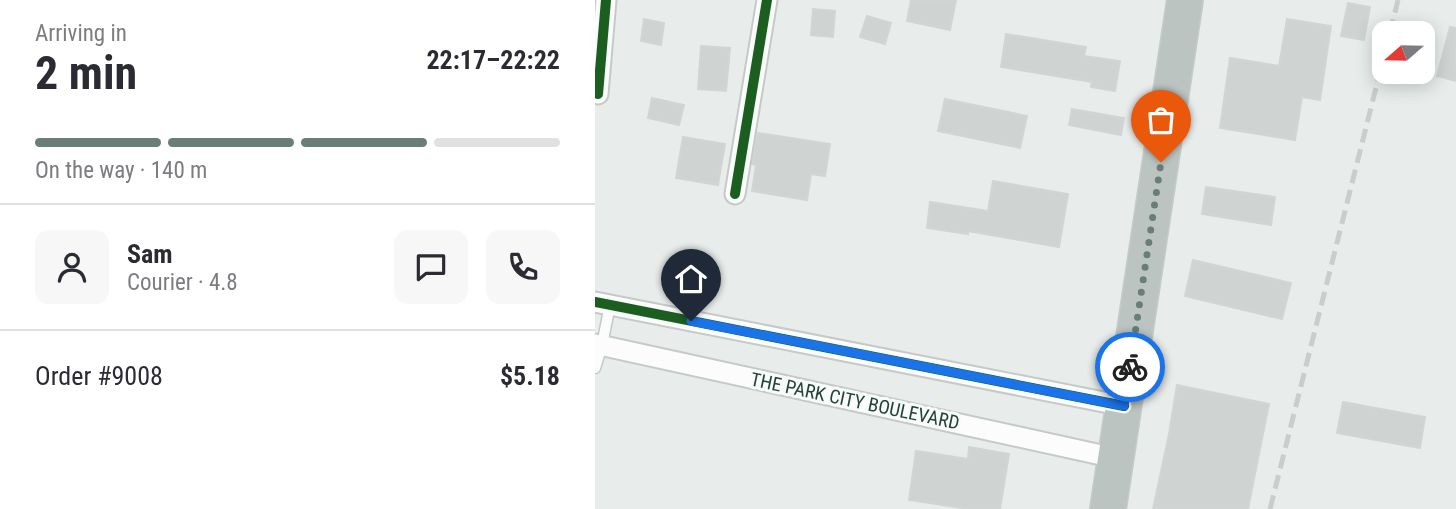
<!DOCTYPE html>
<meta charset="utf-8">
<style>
body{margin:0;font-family:"Roboto Condensed",sans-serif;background:#f7f7f7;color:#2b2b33;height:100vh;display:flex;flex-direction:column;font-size:26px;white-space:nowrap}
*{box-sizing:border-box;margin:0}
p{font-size:23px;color:#7c7c81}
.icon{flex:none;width:38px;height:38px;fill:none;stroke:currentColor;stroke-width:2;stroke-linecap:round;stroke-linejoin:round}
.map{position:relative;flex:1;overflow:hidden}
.side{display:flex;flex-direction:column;background:#fff;width:595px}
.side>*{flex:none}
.needle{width:46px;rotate:250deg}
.controls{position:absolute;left:777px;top:21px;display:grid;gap:14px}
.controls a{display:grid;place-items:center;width:63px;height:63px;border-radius:14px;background:#fff;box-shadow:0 4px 18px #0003;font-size:35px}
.pin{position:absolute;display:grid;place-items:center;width:60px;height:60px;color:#fff;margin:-72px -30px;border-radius:50% 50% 50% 0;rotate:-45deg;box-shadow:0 0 7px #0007}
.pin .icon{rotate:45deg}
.courier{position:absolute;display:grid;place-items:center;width:70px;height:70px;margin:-35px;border:5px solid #1a73e8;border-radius:50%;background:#fff;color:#222;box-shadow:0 2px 9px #0007}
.head em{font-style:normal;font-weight:700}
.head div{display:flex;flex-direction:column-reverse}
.head{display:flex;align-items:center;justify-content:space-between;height:119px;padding:0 35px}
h1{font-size:46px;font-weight:700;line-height:52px}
.bar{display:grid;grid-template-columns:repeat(4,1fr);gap:10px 7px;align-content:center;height:84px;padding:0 35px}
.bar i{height:9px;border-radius:5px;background:#e1e1e2}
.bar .current{background:#697e78}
.bar p{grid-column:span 4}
.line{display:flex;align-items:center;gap:18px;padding:0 35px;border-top:2px solid #e1e1e2}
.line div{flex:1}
.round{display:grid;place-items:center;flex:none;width:74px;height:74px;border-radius:14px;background:#f7f7f7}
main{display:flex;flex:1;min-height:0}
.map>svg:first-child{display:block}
</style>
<main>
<section class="side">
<div class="head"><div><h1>2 min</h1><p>Arriving in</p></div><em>22:17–22:22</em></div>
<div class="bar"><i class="current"></i><i class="current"></i><i class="current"></i><i></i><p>On the way · 140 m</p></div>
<div class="line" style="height:126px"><a class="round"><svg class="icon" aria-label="person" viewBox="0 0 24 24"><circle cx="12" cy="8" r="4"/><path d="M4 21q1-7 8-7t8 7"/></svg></a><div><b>Sam</b><p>Courier · 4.8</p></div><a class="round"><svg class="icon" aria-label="chat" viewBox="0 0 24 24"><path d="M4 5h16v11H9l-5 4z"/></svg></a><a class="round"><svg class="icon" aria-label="phone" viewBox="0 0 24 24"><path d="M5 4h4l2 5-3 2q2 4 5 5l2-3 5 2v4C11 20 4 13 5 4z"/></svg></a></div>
<div class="line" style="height:91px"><div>Order #9008</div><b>$5.18</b></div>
</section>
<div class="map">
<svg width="861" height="509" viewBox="0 0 861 509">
<rect width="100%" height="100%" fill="#e8edeb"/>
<g fill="#cfd4d2" stroke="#d1d6d4" stroke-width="2">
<path d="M316,0H361L355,30L312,21Z"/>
<path d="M753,3L775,7L769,40L746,36Z"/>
<path d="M218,9L240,11L238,37L216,35Z"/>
<path d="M272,16L296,23L290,44L265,37Z"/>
<path d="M49,19L69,23L66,45L46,41Z"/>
<path d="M692,19L736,26L725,100L707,97L700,140L625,128L635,58L684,66Z"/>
<path d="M855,27L861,28V81L842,76Z"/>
<path d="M411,34L491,47L489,56L525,61L520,91L496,87L497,82L406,67Z"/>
<path d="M106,46L135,48L131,91L103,89Z"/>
<path d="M57,98L89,105L84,125L53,118Z"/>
<path d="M350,99L432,116L425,148L343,131Z"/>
<path d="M477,109L529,118L526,135L474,125Z"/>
<path d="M163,133L235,144L230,176L216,174L212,200L157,191L161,165L157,164Z"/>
<path d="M88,137L130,144L123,185L81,178Z"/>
<path d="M398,181L473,194L464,247L373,231V234L332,228L335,202L393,211Z"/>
<path d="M611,187L680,197L676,225L607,214Z"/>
<path d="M598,260L696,283L687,319L590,296Z"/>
<path d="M582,385L674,404L653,509H558L574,434Z"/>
<path d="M748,402L830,417L825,448L742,433Z"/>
<path d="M374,447L414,454L405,509H373L314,500L321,451L373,459Z"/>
</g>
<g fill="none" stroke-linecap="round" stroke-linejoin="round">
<defs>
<path id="lane" d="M0,368L7,345L15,305"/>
<g id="street">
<path d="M3,94L11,0"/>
<path d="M140,194L172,0"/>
<path d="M0,302L529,406"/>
<path d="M0,344L520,458"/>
</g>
<path id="highway" d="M513,509L590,0"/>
</defs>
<use href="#lane" stroke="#c5cac8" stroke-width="13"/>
<use href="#street" stroke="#c5cac8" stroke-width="23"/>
<use href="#highway" stroke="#c3ccc9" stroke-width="38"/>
<use href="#lane" stroke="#fcfcfc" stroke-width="10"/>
<use href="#street" stroke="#fcfcfc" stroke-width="19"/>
<use href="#highway" stroke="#bcc4c2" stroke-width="35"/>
<g stroke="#c9cdcc" stroke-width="5" stroke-dasharray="14 7" stroke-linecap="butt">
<path d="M795,33L803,0"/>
<path d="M675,509L789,56"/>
</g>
<defs>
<g id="cycleway">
<path d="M3,94L11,0"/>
<path d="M140,194L172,0"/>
<path d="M0,302L529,406"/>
</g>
</defs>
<use href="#cycleway" stroke="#f7fbf9" stroke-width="15"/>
<use href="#cycleway" stroke="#1b5e20" stroke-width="10"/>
</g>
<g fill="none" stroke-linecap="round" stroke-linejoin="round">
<path stroke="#697e78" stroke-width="7" stroke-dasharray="0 12.6" d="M535,367L566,162"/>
<path stroke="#1a73e8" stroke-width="9" d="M96,321L529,406L535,367"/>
</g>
<g text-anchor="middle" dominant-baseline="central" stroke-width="6" stroke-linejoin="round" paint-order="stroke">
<g font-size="19" fill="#24423a" stroke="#f7fbf9">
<text transform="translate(260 401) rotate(12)">THE PARK CITY BOULEVARD</text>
</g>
</g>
</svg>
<div class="controls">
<a><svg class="needle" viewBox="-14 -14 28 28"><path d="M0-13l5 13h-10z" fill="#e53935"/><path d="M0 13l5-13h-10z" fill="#7c7c81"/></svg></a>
</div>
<div class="pin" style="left:566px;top:162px;background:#ea580c"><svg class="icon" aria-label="bag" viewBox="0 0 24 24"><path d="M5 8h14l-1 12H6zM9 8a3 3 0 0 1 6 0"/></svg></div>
<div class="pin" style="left:96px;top:321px;background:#1f2937"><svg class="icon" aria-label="home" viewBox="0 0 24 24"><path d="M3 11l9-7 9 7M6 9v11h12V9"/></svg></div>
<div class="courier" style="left:535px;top:367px"><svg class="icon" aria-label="bike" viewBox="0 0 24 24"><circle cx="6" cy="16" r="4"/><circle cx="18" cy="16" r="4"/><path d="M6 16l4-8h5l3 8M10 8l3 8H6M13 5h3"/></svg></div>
</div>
</main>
